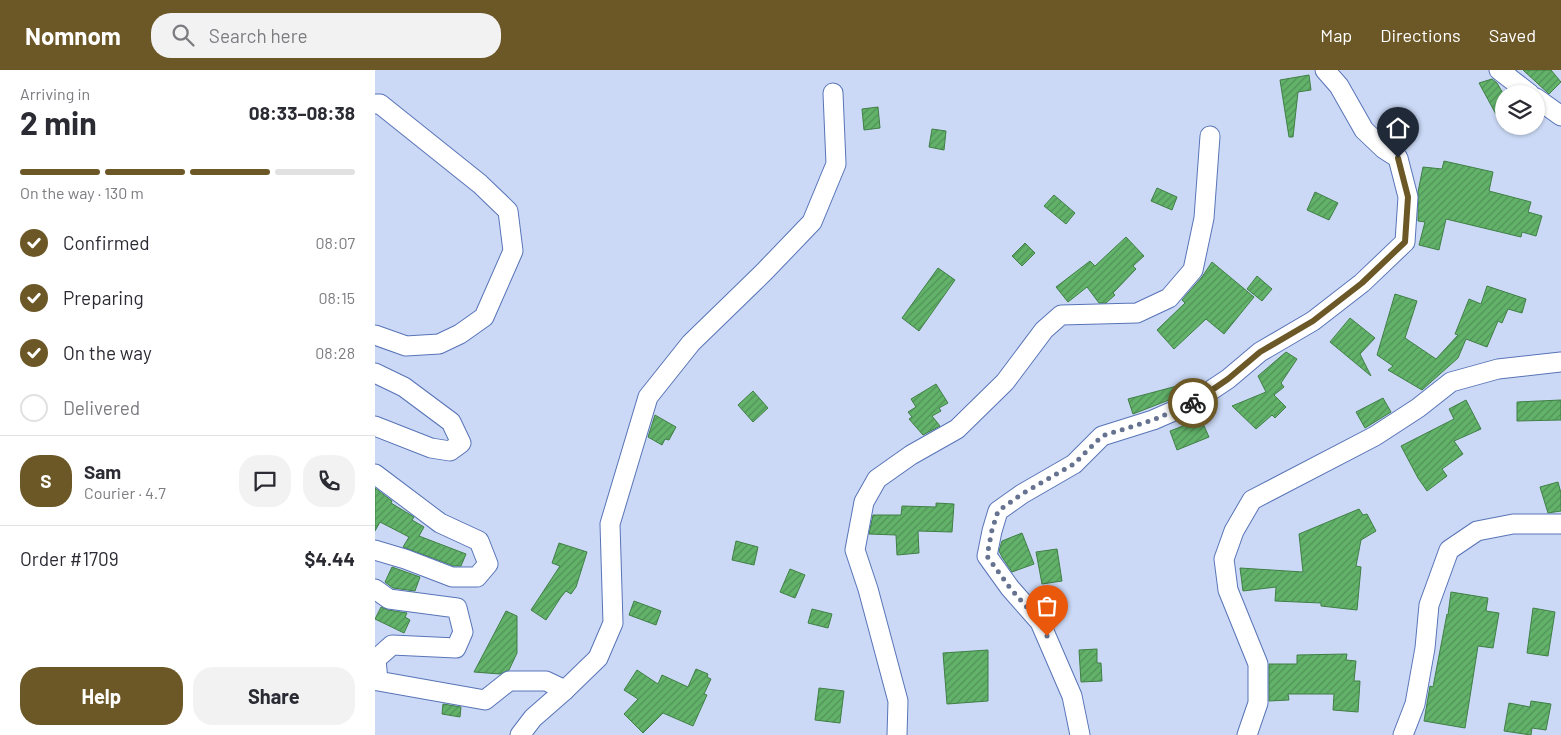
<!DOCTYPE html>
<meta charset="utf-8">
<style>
body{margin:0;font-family:Barlow,sans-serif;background:#f2f2f3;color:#2b2b33;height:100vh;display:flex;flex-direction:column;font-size:19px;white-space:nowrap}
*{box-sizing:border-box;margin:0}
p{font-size:16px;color:#7c7c81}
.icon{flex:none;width:28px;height:28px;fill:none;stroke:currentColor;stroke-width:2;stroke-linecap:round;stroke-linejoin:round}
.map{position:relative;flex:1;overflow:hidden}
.details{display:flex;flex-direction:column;background:#fff;width:375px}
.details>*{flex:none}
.controls{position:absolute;left:1120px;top:15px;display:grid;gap:10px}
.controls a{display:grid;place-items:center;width:50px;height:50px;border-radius:50%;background:#fff;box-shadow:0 1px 4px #0004;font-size:25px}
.pin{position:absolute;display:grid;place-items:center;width:42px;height:42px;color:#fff;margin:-51px -21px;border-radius:50% 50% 50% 0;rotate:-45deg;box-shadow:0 0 5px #0007}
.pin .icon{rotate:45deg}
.courier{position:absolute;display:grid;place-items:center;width:50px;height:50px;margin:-25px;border:4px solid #6c5726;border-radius:50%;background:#fff;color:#222;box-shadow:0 1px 6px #0007}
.head em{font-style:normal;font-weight:700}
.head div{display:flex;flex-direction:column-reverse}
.head{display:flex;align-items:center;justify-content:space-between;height:85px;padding:0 20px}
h1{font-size:32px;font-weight:700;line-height:38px}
.bar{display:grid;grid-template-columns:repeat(4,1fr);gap:8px 5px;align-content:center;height:60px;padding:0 20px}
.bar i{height:6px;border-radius:4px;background:#e1e1e2}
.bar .current{background:#6c5726}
.bar p{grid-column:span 4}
.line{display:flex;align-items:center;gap:12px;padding:0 20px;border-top:1px solid #e1e1e2}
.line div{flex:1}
.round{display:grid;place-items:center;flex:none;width:52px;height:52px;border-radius:20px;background:#f2f2f3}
ol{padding:0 20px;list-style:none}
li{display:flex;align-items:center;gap:15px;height:55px}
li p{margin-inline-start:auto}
li .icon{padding:5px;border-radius:50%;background:#6c5726;color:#fff;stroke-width:4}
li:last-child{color:#7c7c81}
li i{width:28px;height:28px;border:2px solid #e1e1e2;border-radius:50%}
.cta{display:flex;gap:10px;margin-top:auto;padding:10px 20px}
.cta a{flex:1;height:58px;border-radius:20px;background:#6c5726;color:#fff;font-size:20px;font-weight:700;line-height:58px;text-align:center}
.cta a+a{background:#f2f2f3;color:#2b2b33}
header{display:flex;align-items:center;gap:30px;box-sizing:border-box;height:70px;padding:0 25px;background:#6c5726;color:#fff}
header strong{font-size:24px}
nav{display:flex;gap:28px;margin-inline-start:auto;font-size:18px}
.search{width:350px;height:45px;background:#f2f2f3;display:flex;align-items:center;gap:12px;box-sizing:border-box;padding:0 18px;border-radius:20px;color:#7c7c81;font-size:19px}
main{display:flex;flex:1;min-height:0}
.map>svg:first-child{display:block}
</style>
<header>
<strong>Nomnom</strong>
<div class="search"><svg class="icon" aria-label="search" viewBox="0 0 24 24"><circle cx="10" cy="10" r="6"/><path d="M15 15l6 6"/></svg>Search here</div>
<nav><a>Map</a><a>Directions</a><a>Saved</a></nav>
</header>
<main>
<section class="details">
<div class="head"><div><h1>2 min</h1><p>Arriving in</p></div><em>08:33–08:38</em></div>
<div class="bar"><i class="current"></i><i class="current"></i><i class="current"></i><i></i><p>On the way · 130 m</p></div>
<ol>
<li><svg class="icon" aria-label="check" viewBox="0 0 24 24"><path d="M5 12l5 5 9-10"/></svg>Confirmed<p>08:07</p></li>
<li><svg class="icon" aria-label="check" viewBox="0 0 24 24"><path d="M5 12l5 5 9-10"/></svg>Preparing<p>08:15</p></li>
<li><svg class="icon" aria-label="check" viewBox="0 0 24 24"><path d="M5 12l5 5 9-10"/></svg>On the way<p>08:28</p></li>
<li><i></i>Delivered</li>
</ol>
<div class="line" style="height:90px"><b class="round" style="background:#6c5726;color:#fff">S</b><div><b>Sam</b><p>Courier · 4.7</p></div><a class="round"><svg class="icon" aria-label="chat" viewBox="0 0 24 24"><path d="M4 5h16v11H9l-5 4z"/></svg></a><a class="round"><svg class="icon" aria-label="phone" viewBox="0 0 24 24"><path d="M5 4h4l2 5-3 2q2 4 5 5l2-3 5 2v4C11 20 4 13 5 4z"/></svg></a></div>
<div class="line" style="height:65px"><div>Order #1709</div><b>$4.44</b></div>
<div class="cta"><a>Help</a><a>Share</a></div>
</section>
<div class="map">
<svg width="1186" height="665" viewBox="0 0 1186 665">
<defs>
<pattern id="building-hatch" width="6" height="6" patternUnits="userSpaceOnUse" patternTransform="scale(1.25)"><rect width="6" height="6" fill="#62b269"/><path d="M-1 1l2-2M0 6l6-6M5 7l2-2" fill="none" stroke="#519259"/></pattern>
</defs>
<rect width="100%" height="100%" fill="#cbd9f6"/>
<g fill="url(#building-hatch)" stroke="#407f46">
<path d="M1148,0H1176L1186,12L1174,24Z"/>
<path d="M934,5L936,20L923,22L918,67H914L905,10Z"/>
<path d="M1117,9L1122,13L1129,25V59L1104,13Z"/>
<path d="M503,37L505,58L489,60L487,39Z"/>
<path d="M557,59L571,61L569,80L554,77Z"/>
<path d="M1069,91L1118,102L1114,121L1156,132L1153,142L1167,146L1161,166L1147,162L1146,167L1071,149L1064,180L1044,175L1050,152L1043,151V122L1048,97L1067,99Z"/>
<path d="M782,118L802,127L797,140L776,131Z"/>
<path d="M940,122L963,133L954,150L932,140Z"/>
<path d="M679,125L700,143L691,154L669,136Z"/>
<path d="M751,167L769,186L758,196L761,199L738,223L740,225L731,233H724L712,217L693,232L681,217L715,191L720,196Z"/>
<path d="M650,173L660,183L647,196L637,186Z"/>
<path d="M837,192L879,227L849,264L831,249L799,279L782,260L810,233L807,230L827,207Z"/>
<path d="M563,198L580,210L544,261L527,248Z"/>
<path d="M882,206L897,219L887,231L872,219Z"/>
<path d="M1112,216L1151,229L1147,243L1133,239L1127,253L1123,251L1112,277L1091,269L1083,288L1047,320L1013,300L1018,296L1002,285L1020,224L1042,231L1030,268L1061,289L1083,265L1080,264L1094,229L1106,234Z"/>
<path d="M975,248L1000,268L985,284L996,306L955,272Z"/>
<path d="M911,282L922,289L906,313L909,317L899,325L911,337L900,348L897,345L881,359L857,336L891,322L883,306Z"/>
<path d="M817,312L819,318L812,323L758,344L753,329Z"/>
<path d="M561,314L573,333L564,338L566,341L557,346L565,356L548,365L534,349L537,347L533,342L541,337L536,329Z"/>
<path d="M378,321L393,338L378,352L363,335Z"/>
<path d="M1008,328L1016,342L990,358L981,342Z"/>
<path d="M1091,330L1106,359L1079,371L1088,384L1067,399L1072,406L1052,421L1043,408L1026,376L1079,349L1074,339Z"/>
<path d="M1186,330V350L1142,351V332Z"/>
<path d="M280,345L301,357L294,370L290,369L287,375L273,367Z"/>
<path d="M826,349L834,367L802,380L795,361Z"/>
<path d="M1183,412L1186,423V441L1173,443L1165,417Z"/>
<path d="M0,418L17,431L16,433L39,447L37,450L49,457L44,466L91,484L86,496H79L28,477L34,467L5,452L0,461Z"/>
<path d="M561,433L579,434L577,462L543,461L544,483L522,485L521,465L494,464L498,445H526L527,436L561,437Z"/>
<path d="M984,439L988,445L992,444L1001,461L986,470L981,496L986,497L982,540L946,536V533L900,531L901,517L868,521L865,498L928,502L924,464Z"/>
<path d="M647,463L659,494L637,502L627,487L624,481L627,471Z"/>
<path d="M361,471L383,477L379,495L357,490Z"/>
<path d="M184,473L212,482L201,517L196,524L191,521L186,527L171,550L156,540L185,496L177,493Z"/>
<path d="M682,479L687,511L667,514L661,482Z"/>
<path d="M17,497L45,507L40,521L18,518L10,512Z"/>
<path d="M415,499L430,505L420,528L405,522Z"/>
<path d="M1076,522L1113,528L1111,541L1124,543L1118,578L1103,576L1090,658L1049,651L1055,616L1058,617L1072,544L1073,545Z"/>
<path d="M259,531L286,541L281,555L254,545Z"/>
<path d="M6,537L13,540L32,543L30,547L35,550L29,563L0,549Z"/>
<path d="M1158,538L1180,542L1173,586L1152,583Z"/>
<path d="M437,539L457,544L453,558L433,553Z"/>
<path d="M131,541L142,546V583L134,600L125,604L99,602Z"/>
<path d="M722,579V593H726L727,611L706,612L704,580Z"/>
<path d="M613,580V631L572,634L568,583Z"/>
<path d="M972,584L971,590L981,591L979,611H985L983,642L958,640L959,624H913L914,630L894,631V594H922V585Z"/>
<path d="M321,599L333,604L332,607L336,609L329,624L332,625L318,656L288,643L268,663L249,644L263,629L249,620L262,600L283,614L287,605L313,617Z"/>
<path d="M444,618L469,621L465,653L440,650Z"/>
<path d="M1156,631L1176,634L1171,660L1157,658L1156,665L1129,661L1134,633L1155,637Z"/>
<path d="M68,634L86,637L85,647L67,644Z"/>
</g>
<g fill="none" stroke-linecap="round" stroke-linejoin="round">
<defs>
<g id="minor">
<path d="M1124,0L1155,24"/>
<path d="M1161,28L1186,46"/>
<path d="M0,34H5L105,114L133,141L138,181L109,247L85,264L64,274L31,276L0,265"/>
<path d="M0,303L29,317L76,352L86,373L75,381L56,378L0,356"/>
<path d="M0,404L65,453L104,471L113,494L102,507H77L30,489L0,480"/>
<path d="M0,519L14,529L82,538L88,562L81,578L17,575L1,589L3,611L110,630L134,611H171L190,620"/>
<path d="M145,665L158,648L190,620L223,588L238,553L235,454L273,327L316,273L389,202L437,152L461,94L458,23"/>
<path d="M522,665L523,631L493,519L480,480L489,432L502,409L536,385L582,359L630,312L669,260L686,245L762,243L794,228L818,200L829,148L835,66"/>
<path d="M705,665L697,626L665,552L635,518L612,486L617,461L623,441L647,424L699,394L727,366L778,350L817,333L853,309L885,282L938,251L987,213L1030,172L1033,127L1023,88L1009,79L989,60L964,16L950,0"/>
<path d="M872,665L883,633V594L853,520L849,489L859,461L877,430L1000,366L1043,338L1076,312L1123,299L1186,292"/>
<path d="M1028,665L1040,634L1050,578L1054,535L1074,480L1102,461L1138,454H1186"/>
</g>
</defs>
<use href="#minor" stroke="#5874b7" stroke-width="21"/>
<use href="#minor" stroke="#fff" stroke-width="19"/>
</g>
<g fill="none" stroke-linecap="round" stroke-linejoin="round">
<path stroke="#667390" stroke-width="5" stroke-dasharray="0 9" d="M672,566L665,552L635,518L612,486L617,460L623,441L647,424L699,394L727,366L778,350L818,333"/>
<path stroke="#6c5726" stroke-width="6" d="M818,333L853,309L885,282L938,251L987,213L1030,172L1033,127L1023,88"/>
</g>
</svg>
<div class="controls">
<a><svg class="icon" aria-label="layers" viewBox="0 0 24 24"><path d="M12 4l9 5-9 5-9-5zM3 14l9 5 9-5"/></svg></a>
</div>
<div class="pin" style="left:672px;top:566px;background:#ea580c"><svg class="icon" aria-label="bag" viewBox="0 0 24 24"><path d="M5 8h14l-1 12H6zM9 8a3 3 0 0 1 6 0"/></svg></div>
<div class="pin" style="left:1023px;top:88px;background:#1f2937"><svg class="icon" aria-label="home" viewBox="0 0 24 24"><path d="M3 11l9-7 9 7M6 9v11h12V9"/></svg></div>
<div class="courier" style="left:818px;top:333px"><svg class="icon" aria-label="bike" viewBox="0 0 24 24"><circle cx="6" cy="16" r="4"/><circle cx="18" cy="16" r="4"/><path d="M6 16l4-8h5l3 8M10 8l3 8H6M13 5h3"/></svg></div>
</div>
</main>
